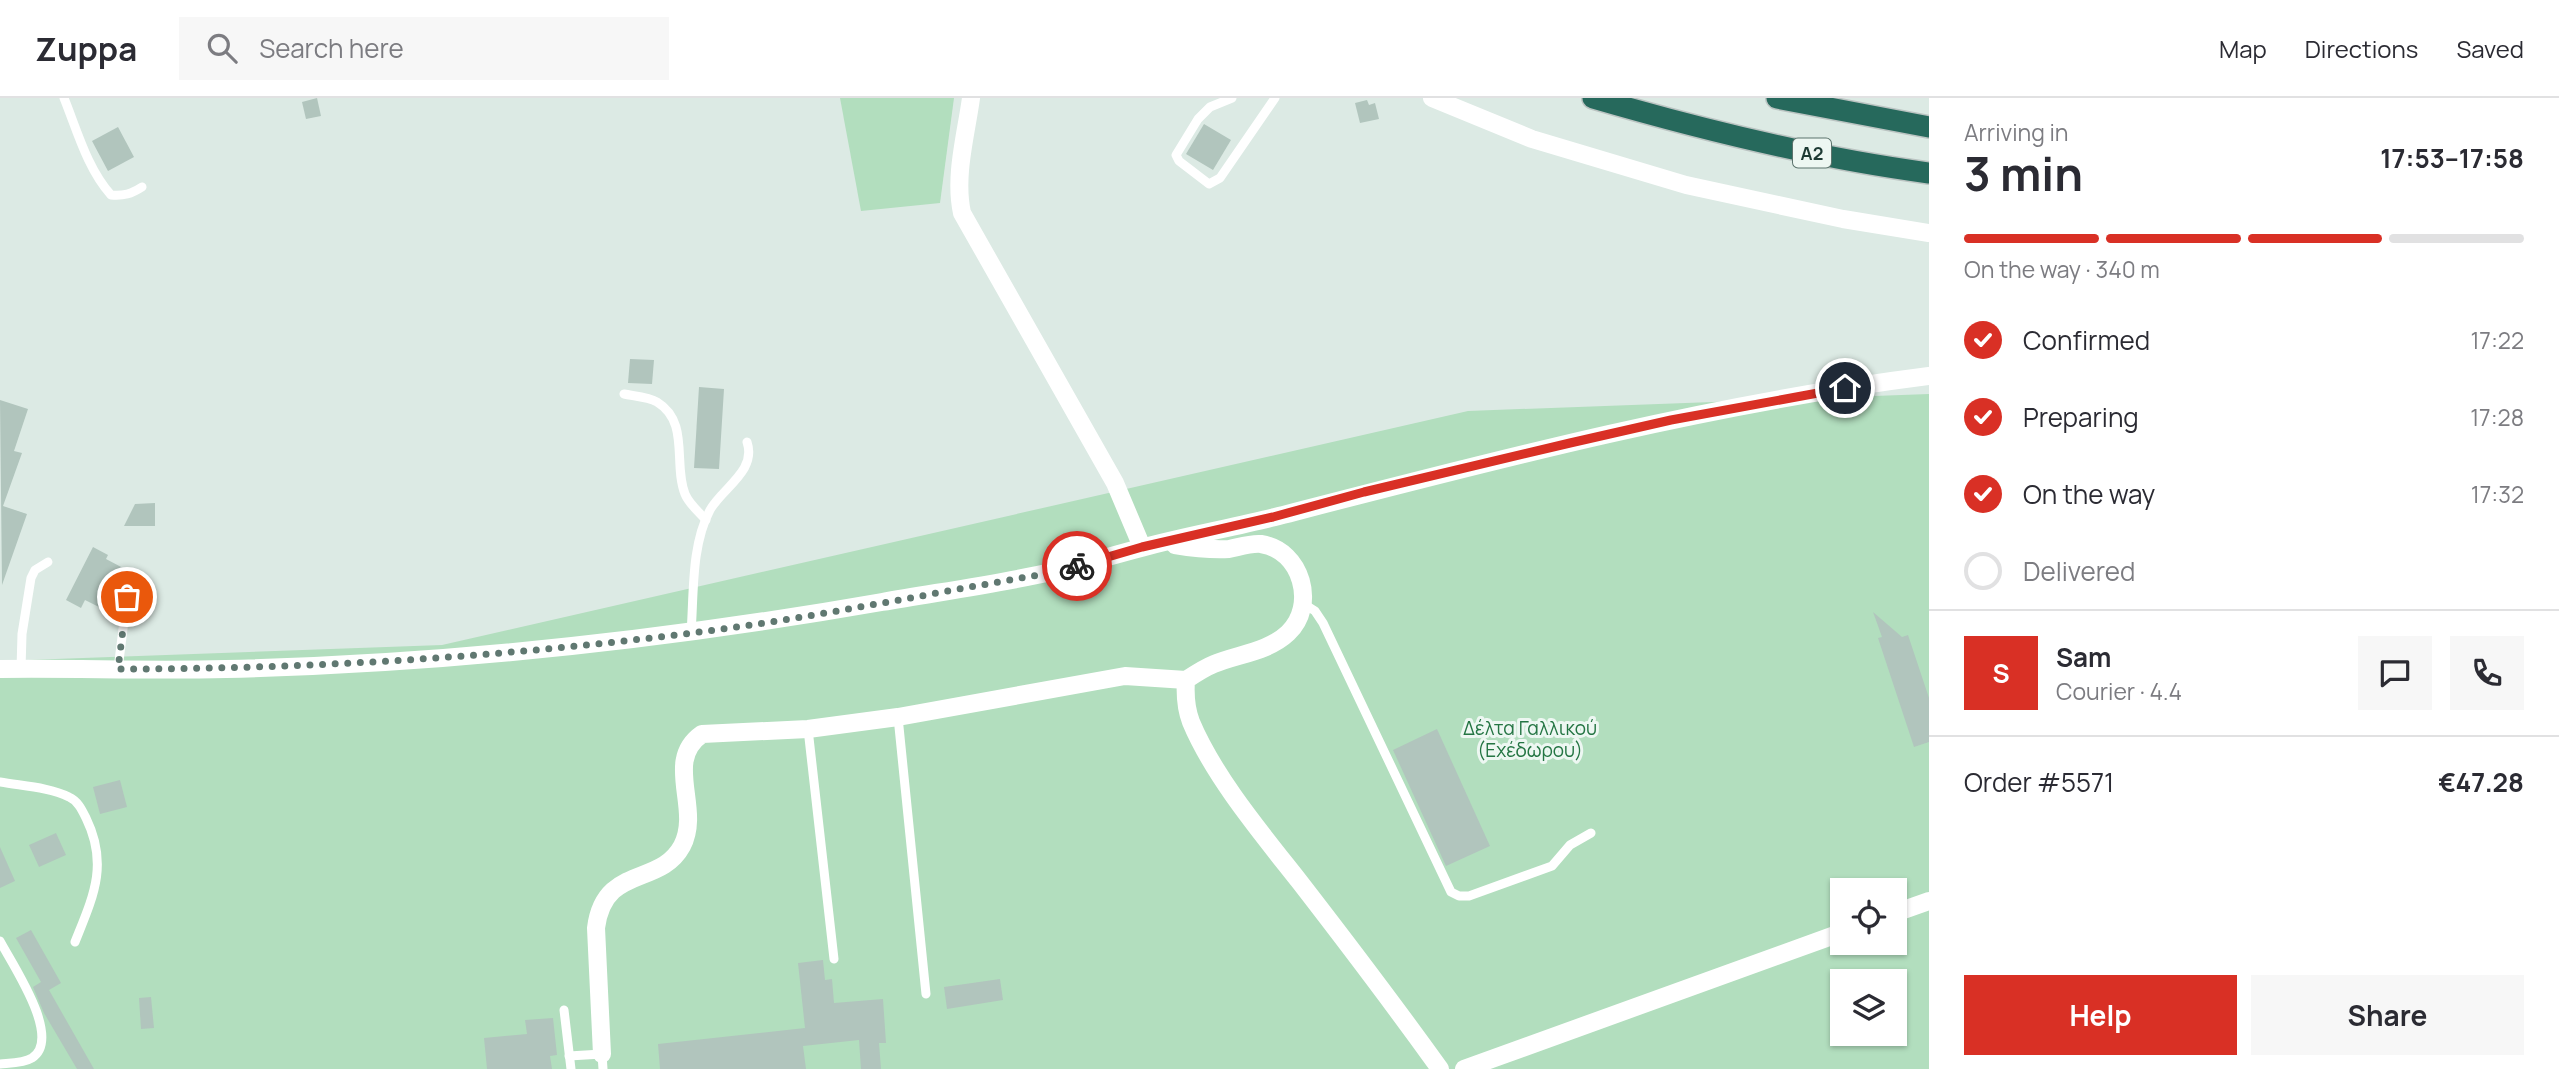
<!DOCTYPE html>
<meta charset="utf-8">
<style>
body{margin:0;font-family:Manrope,sans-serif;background:#f7f7f7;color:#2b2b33;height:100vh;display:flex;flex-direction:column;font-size:26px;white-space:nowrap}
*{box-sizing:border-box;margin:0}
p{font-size:23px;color:#7c7c81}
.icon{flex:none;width:38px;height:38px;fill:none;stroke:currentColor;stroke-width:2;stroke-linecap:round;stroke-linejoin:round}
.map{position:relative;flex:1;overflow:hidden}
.panel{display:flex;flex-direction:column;background:#fff;width:630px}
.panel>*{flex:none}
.buttons{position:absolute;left:1830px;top:780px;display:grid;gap:14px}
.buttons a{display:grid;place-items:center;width:77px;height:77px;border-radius:0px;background:#fff;box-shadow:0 2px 5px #0004;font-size:35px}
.pin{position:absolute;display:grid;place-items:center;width:60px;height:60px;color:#fff;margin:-30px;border:4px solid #fff;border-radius:50%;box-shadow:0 2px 7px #0007}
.courier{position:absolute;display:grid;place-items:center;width:70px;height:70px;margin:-35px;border:5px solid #d93025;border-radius:50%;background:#fff;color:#222;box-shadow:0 2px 9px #0007}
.summary em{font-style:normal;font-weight:700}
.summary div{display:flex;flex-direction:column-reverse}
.summary{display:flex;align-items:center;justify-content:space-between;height:119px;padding:0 35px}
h1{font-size:46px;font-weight:700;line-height:52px}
.bar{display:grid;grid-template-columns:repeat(4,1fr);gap:10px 7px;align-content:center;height:84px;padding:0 35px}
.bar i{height:9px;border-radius:5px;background:#e1e1e2}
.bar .active{background:#d93025}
.bar p{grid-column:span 4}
.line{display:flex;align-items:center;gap:18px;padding:0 35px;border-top:2px solid #e1e1e2}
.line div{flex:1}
.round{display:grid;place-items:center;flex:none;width:74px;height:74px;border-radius:0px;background:#f7f7f7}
ol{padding:0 35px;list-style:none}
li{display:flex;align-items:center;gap:21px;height:77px}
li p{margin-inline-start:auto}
li .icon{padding:7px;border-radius:50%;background:#d93025;color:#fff;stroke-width:4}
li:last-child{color:#7c7c81}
li i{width:38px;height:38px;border:4px solid #e1e1e2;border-radius:50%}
.button{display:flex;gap:14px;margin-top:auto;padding:14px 35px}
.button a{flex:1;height:80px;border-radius:0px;background:#d93025;color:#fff;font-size:28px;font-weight:700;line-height:80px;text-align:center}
.button a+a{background:#f7f7f7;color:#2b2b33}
header{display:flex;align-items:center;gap:42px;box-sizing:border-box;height:98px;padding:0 35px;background:#fff;border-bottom:2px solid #e1e1e2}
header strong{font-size:33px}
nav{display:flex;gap:38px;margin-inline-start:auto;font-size:24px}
.search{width:490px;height:63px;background:#f7f7f7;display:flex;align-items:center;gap:18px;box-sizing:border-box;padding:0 24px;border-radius:0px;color:#7c7c81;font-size:26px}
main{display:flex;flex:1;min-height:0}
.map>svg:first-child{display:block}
</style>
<header>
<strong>Zuppa</strong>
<div class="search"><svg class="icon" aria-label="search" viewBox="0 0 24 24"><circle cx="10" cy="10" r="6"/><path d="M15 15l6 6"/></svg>Search here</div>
<nav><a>Map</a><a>Directions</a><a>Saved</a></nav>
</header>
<main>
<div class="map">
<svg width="1929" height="971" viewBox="0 0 1929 971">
<rect width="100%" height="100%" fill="#dceae4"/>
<g fill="#b2debe" fill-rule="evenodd">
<path d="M840,0H954L940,105L861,113Z"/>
<path d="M1929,296V971H0V563L442,547L1468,313ZM1843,793H1895V845H1843ZM1843,884H1895V936H1843Z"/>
</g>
<g fill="#b1c5bd">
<path d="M317,0L321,18L306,21L302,4Z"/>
<path d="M1367,2L1369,7L1375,5L1379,21L1360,25L1355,5Z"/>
<path d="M1204,26L1231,42L1213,72L1186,56Z"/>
<path d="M118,29L134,59L108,73L92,43Z"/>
<path d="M630,261L654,262L652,286L628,285Z"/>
<path d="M699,289L724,291L719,371L694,370Z"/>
<path d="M0,302L28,311L14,353L22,355L3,408L27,416L2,487Z"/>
<path d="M155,405V428H124L135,406Z"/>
<path d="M93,449L108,457L106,461L125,471L105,512L85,502L81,510L66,502Z"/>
<path d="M1873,514L1902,539L1908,537L1929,600V644L1914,649L1878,540L1882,539Z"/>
<path d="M1437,631L1490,748L1446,768L1393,652Z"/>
<path d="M120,682L127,709L100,716L93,689Z"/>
<path d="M56,735L66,757L39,769L29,747Z"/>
<path d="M0,749L15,783L0,790Z"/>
<path d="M31,832L61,885L49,892L94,971H77L44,915L33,889L41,884L16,840Z"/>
<path d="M823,862L825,882L832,881L834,905L883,901L886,945H879L881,971H861L859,942L803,948L806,971H660L658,946L805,930L798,865Z"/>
<path d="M1000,881L1003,902L947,911L944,889Z"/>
<path d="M151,899L154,930L141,931L139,900Z"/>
<path d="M553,920L557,957L550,958L552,971H487L484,940L527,936L525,922Z"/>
</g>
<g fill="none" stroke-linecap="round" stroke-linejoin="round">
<defs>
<g id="highway">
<path d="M1593,0C1703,32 1815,60 1929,75"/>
<path d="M1777,0L1929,29"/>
</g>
</defs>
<use href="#highway" stroke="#bbc4c2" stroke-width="24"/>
<g stroke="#fff" stroke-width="9">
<path d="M64,0C77,32 87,70 111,97C124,98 131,96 142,89"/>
<path d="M1232,0L1210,9L1198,21L1176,57L1179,63L1209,86L1220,80L1275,0"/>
<path d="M624,296C634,298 649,299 657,304C690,324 673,366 685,396C689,406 699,414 706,422"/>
<path d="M1304,506L1315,513L1323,525L1451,794L1459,798H1469L1552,768L1570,747L1591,735"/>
<path d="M691,535C694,495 691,448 710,412C722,390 757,373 747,344"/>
<path d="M21,571L22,536L31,480L35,472L48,464"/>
<path d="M118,571L130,475"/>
<path d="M898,619L926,896"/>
<path d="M808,631L834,861"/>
<path d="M0,684C22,688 49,689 69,699C78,703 82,712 86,720C109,767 93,799 75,844"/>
<path d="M0,843C12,866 63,940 32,960C24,965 10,965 0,966"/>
<path d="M564,912L571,971"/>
<path d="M569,958L602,956L603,971"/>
</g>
<g stroke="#fff" stroke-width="18">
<path d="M971,0C966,37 954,78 962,115L1115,385L1142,449"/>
<path d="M1432,0L1532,41L1686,87L1843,121L1929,135"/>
<path d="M1175,447C1193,450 1211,452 1229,451C1239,449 1251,445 1261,446C1302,452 1317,508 1288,535C1268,554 1238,556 1214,566C1204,570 1195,576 1186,582C1185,596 1186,611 1191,624C1214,679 1262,736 1299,783C1347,845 1394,907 1440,971"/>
<path d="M0,571C75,570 151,573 226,571C446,566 665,542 882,504C933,495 985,488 1037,477C1072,470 1106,459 1141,450C1185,438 1231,430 1275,419C1491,363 1707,306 1929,278"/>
<path d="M1895,815L1929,803"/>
<path d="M602,956L596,830C604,766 660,789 682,748C702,710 663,663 702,636L808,631L898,619L1125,578L1186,582"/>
<path d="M1464,971L1843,834"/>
</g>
<use href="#highway" stroke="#26695c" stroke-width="21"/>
</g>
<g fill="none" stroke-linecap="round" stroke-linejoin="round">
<path stroke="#607871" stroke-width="7" stroke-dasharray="0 12.6" d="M127,499L118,571C317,571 517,558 715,532C821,518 927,496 1033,478L1077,468"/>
<path stroke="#d93025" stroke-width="9" d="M1077,468L1142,449L1273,419L1364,394L1570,345L1671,322L1845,290"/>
</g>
<g text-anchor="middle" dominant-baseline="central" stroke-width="6" stroke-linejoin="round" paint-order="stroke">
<rect fill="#edf7f2" stroke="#5b736c" stroke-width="2" x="1793" y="40.5" width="38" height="29" rx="5"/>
<g font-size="18" font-weight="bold" fill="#1d3a33">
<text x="1812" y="55">Α2</text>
</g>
<g font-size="19" fill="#247543" stroke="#edf7f2">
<text x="1530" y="630">Δέλτα Γαλλικού<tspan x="1530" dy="22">(Εχέδωρου)</tspan></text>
</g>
</g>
</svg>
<div class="buttons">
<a><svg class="icon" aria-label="locate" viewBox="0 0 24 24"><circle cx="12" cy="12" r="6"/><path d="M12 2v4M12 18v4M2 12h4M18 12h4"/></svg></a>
<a><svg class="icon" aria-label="layers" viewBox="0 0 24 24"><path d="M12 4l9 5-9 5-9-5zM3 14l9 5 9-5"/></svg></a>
</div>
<div class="pin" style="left:127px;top:499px;background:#ea580c"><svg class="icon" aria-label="bag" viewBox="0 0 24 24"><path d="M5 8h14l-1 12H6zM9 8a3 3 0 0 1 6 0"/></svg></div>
<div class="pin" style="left:1845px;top:290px;background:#1f2937"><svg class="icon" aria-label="home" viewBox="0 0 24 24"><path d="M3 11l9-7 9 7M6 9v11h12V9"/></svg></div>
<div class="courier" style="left:1077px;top:468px"><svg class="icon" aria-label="bike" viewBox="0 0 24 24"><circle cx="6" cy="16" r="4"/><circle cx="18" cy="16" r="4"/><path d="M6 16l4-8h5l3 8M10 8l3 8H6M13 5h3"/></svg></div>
</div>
<section class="panel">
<div class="summary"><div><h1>3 min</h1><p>Arriving in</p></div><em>17:53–17:58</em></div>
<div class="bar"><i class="active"></i><i class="active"></i><i class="active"></i><i></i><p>On the way · 340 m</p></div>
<ol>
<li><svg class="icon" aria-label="check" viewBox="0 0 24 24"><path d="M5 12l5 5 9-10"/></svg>Confirmed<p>17:22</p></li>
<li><svg class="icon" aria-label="check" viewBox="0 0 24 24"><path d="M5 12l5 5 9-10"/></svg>Preparing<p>17:28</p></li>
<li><svg class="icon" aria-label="check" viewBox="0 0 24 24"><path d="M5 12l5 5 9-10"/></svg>On the way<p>17:32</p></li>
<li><i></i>Delivered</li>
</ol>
<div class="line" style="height:126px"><b class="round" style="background:#d93025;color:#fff">S</b><div><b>Sam</b><p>Courier · 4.4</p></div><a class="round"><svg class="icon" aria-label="chat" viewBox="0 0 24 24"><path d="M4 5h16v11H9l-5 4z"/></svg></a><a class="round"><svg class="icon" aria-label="phone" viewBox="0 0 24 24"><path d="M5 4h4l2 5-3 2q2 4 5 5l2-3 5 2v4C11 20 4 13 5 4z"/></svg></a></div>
<div class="line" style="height:91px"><div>Order #5571</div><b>€47.28</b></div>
<div class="button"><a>Help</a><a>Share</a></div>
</section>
</main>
